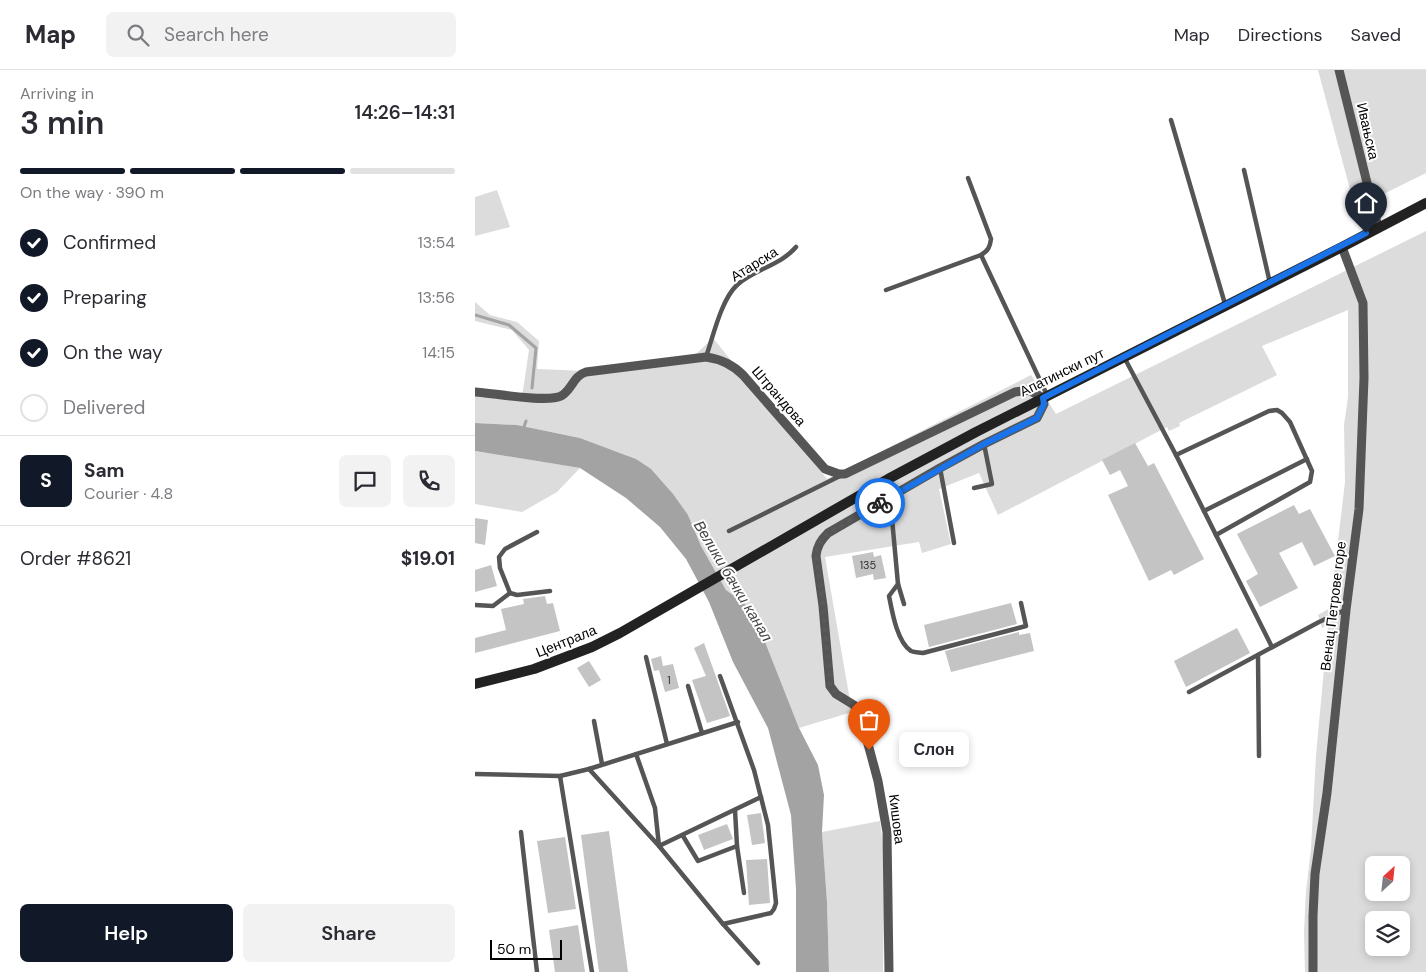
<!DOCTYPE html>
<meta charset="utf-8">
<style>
body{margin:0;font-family:"DM Sans",sans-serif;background:#f2f2f3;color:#2b2b33;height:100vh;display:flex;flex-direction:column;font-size:19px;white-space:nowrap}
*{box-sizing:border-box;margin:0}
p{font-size:16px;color:#7c7c81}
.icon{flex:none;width:28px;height:28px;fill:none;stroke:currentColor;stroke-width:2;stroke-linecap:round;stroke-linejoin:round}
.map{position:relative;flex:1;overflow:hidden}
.drawer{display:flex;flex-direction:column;background:#fff;width:475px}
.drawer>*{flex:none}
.needle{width:32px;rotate:27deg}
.controls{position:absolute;left:890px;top:786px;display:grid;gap:10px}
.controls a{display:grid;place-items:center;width:45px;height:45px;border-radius:8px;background:#fff;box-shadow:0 2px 8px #0003;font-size:25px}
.scale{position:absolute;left:15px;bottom:12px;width:72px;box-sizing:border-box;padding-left:5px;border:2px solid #000;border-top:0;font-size:14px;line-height:18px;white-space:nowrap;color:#000;-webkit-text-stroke:4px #fff;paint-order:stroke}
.pin{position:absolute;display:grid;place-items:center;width:42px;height:42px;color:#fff;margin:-51px -21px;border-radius:50% 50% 50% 0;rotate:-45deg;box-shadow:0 0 5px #0007}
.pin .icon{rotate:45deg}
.courier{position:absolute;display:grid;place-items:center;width:50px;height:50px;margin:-25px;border:4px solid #1a73e8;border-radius:50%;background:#fff;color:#222;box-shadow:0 1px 6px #0007}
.bubble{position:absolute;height:35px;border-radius:8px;background:#fff;box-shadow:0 2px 8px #0003;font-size:16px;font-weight:600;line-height:35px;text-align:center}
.headline em{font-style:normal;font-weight:600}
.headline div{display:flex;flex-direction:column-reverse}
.headline{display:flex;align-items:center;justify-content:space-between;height:85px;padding:0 20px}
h1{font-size:32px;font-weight:600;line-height:38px}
.bar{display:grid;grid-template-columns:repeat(4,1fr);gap:8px 5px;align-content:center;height:60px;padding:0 20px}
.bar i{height:6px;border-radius:4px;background:#e1e1e2}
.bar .current{background:#111827}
.bar p{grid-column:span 4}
.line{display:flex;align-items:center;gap:12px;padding:0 20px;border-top:1px solid #e1e1e2}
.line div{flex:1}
.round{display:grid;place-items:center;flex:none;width:52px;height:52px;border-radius:8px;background:#f2f2f3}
ol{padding:0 20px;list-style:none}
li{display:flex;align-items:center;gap:15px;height:55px}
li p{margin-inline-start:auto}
li .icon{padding:5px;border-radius:50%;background:#111827;color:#fff;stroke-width:4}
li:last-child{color:#7c7c81}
li i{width:28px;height:28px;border:2px solid #e1e1e2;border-radius:50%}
.button{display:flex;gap:10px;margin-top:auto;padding:10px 20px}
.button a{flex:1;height:58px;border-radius:8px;background:#111827;color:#fff;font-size:20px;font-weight:600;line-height:58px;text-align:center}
.button a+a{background:#f2f2f3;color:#2b2b33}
header{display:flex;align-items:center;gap:30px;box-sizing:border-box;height:70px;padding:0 25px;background:#fff;border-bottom:1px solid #e1e1e2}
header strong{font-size:24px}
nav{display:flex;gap:28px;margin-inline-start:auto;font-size:18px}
.search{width:350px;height:45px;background:#f2f2f3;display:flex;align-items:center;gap:12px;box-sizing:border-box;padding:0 18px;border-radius:8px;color:#7c7c81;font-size:19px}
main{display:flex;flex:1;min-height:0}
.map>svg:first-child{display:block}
</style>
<header>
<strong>Map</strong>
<div class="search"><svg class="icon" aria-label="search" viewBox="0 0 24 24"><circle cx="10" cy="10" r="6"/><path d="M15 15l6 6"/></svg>Search here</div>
<nav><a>Map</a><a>Directions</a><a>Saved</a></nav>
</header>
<main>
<section class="drawer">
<div class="headline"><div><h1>3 min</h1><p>Arriving in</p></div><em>14:26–14:31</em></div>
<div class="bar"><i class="current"></i><i class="current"></i><i class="current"></i><i></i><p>On the way · 390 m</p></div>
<ol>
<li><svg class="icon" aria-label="check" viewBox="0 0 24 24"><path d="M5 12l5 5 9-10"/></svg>Confirmed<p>13:54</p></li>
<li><svg class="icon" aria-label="check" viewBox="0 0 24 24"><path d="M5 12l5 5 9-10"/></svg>Preparing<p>13:56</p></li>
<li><svg class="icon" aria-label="check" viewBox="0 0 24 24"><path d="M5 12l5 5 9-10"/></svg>On the way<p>14:15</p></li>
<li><i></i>Delivered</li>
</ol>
<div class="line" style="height:90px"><b class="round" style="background:#111827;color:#fff">S</b><div><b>Sam</b><p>Courier · 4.8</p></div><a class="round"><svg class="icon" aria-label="chat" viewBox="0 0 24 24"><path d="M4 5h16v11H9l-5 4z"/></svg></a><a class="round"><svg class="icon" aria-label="phone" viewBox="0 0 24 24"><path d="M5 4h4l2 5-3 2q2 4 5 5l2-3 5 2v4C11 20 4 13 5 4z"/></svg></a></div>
<div class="line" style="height:65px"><div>Order #8621</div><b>$19.01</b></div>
<div class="button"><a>Help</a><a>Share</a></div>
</section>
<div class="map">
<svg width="951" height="902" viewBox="0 0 951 902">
<rect width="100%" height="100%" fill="#fff"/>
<g fill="#dcdcdc" fill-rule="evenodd">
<path d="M843,0H951V103L880,138Z"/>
<path d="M22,120L35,157L0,166V127Z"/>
<path d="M951,161V902H830L829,862L831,821L836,779L841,685L853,556L847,558L843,545L855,538L870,412L869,355L873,327V240L787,276L802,305L704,353L705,356L694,361L692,357L523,445L504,403L464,419L476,474L447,483L444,472L350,487L377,642L324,658L279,544L269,533L251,520L226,476L213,445L161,389L105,368L42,355L0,353V323L47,327L54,280L37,260L0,251V232L15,245L42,252L64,271L62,299L135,302L221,284L238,268L352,409L556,305L581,344ZM899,795H926V822H899ZM899,850H926V878H899Z"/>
<path d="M0,381L105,398L82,422L47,442L0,434Z"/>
<path d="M405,751L410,791L408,902H354L352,832L347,762Z"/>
</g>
<path fill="#a3a3a3" d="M0,353L42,355L105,368L161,389L176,399L198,424L213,445L226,476L251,520L269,533L279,544L324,658L343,695L349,725L347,762L352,832L354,902H321V819L316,745L293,658L258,592L234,532L211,489L185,457L151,428L105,398L0,381Z"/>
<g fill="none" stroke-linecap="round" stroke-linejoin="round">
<g stroke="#a3a3a3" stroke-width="3">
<path d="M0,245L34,255L61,278L57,318"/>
<path d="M48,360L51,351"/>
</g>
</g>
<g fill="#c4c4c4">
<path d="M660,373L673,396L679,393L729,489L699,505L696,500L674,511L633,425L653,416L645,400L635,405L627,390Z"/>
<path d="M819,435L824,444L835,439L860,486L839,496L827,472L804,483L823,518L785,537L771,511L783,504L762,464Z"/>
<path d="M0,448L13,450L10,475L0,473Z"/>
<path d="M398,482L399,487L406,485L411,508L399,510L398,504L381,508L377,486Z"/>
<path d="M16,495L22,516L0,522V500Z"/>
<path d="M70,526L72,534L78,533L85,561L0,583V568L31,560L26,539L49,534L48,529Z"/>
<path d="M536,533L542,554L454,577L449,555Z"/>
<path d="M762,558L775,583L711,617L699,591Z"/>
<path d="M544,562V565L555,563L559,581L476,602L470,581Z"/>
<path d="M229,573L255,646L232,653L217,610L231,606L219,578Z"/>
<path d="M186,586L188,596L198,594L204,618L190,622L184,600L179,601L176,589Z"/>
<path d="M114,591L126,610L114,617L102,598Z"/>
<path d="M286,743L290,773L277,775L272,745Z"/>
<path d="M252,754L258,769L229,780L223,765Z"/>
<path d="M134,761L153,902H124L106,765Z"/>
<path d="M90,767L101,839L73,843L62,771Z"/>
<path d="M292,789L295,833L274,835L271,790Z"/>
<path d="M103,855L110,902H80L74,860Z"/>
</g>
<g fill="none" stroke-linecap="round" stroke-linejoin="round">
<g stroke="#555" stroke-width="4.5">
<path d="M696,50L750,234"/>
<path d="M769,100L795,213"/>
<path d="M506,185L572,325"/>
<path d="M411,220L506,185C513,181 515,177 516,169L493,108"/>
<path d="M231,287C238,267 246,230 262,215C279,199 305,196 321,177"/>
<path d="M649,287L701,385L797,577"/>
<path d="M701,385L794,341L802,340L807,343L815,352L837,401L835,412L741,465"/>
<path d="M465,398L479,473"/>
<path d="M499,418L517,414L509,374"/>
<path d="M415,427L423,514L429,534"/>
<path d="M729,441L832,389"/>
<path d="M254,461L367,405"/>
<path d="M423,514L414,526C417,541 422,572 436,581C440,583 444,582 448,583L551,556L546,533"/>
<path d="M35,523L25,498L24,487L30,479L62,462"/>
<path d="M0,535L18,536L35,523L42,525L75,521"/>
<path d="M783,585L784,686"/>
<path d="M171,587L192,674"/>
<path d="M245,606L279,700L293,755L301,833L299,839L296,843L248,854"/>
<path d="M213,616L227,663"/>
<path d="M714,622L844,552L870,540"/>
<path d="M119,651L127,694"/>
<path d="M161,684L180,738L184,776L286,727"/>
<path d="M114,699L184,776L248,854L283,893"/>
<path d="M0,704L85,706L114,699L263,652"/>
<path d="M85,706L117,902"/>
<path d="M260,740L262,776L269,823"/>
<path d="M46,762L62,902"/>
<path d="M208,766L223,791L262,776"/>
</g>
<g stroke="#555" stroke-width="9">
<path d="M864,0L903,157"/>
<path d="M0,322C18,323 72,333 86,326C97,320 98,306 111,302L231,287C246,289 257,294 268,305L350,399L364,404H370L540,322L554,320L568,328L569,334L562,348L509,374L465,398L353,463C346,470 342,476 341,486L348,536L355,616L361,624L379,635L386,648L403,711L412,762L414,902"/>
<path d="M838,902V846L840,804L852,723L871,540L884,439L889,308L888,233L867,177"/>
</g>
<path stroke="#222" stroke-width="10" d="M0,614L59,599L117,577L145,563L413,409L501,362L867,177L951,133"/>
</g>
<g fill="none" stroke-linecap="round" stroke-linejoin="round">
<path stroke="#595959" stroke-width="5" stroke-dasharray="0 9" d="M394,680C391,666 389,643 377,634C369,627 361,625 355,616L348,536L341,486C342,476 346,470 353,463L405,433"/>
<path stroke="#1a73e8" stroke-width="6" d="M405,433L509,374L562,348L569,334L568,328L891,163"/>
</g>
<g text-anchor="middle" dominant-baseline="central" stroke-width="4" stroke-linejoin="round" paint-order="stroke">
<g font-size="11" fill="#313131">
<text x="393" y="495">135</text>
<text x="194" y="610">1</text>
</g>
<g font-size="14" fill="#000" stroke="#fff">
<text transform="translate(893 61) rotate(77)">Ивањска</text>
<text transform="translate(279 194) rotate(-32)">Атарска</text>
<text transform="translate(587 302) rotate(-26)">Апатински пут</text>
<text transform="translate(304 326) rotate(49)">Штрандова</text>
<text transform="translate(858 536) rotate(-83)">Венац Петрове горе</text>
<text transform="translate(91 571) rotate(-22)">Централа</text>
<text transform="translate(422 749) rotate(83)">Кишова</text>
</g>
<g font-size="15" font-style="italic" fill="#444" stroke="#fff">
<text transform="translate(258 511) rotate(59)">Велики бачки канал</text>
</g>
</g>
</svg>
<div class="controls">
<a><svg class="needle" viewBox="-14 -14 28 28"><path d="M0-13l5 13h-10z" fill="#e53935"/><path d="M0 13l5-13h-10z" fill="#7c7c81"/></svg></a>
<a><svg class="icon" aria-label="layers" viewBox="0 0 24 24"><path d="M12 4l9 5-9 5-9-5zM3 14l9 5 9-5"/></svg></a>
</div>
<div class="scale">50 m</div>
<div class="pin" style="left:394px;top:680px;background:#ea580c"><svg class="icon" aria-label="bag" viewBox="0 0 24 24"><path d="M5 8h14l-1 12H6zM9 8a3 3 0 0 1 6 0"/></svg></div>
<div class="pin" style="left:891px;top:163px;background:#1f2937"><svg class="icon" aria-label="home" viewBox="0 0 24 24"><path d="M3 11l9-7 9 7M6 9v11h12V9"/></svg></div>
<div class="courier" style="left:405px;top:433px"><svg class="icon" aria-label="bike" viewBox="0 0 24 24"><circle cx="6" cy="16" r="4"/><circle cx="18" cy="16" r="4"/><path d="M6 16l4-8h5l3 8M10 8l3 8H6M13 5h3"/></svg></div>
<div class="bubble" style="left:424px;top:662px;width:70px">Слон</div>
</div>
</main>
